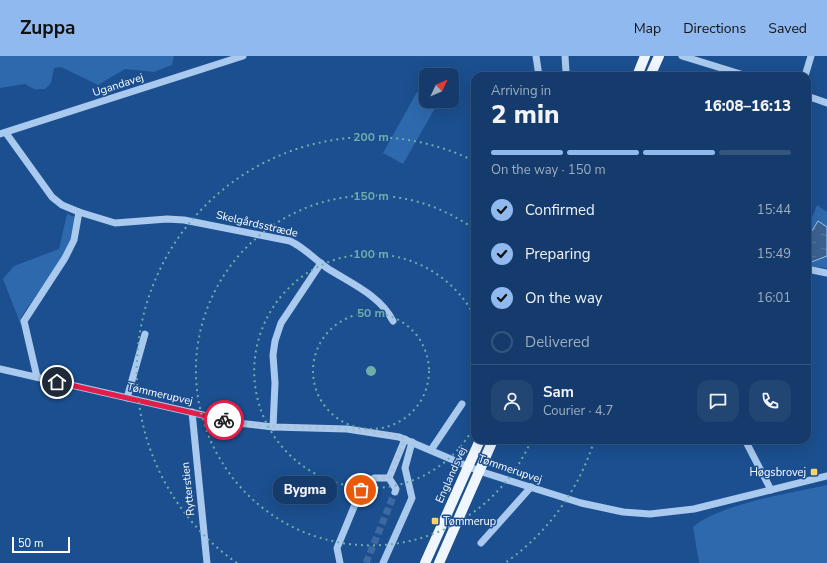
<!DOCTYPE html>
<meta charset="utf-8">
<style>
body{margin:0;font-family:"Nunito Sans",sans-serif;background:#214673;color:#f1f3f6;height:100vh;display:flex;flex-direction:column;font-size:15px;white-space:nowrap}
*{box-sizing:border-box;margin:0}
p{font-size:13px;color:#9dadc1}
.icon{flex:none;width:22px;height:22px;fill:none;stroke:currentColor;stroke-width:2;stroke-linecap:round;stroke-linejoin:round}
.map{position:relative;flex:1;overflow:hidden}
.details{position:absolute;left:471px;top:16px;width:340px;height:372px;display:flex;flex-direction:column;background:#143b6b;border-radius:12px;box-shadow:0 4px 16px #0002,0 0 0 1px #33557e}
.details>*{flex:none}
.needle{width:26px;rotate:46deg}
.controls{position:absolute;left:419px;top:12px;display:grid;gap:8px}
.controls a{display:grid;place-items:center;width:40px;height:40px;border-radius:8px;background:#143b6b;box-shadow:0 4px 16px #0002,0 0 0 1px #33557e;font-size:20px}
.scale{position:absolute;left:12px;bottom:10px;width:58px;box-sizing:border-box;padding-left:4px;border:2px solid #fff;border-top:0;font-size:11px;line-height:14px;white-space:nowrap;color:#fff;-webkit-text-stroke:3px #1b4f8f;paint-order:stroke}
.pin{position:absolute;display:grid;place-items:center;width:34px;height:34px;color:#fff;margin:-17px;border:2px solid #fff;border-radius:50%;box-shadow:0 1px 4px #0007}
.courier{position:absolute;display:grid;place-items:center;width:40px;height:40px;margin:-20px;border:3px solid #e11d48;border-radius:50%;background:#fff;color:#222;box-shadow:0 1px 5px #0007}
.bubble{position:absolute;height:28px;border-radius:12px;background:#143b6b;box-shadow:0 4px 16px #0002,0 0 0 1px #33557e;font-size:13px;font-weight:800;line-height:28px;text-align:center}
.head em{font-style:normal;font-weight:800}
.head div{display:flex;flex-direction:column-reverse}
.head{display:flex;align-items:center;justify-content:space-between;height:68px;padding:0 20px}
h1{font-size:26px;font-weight:800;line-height:30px}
.bar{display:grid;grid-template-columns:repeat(4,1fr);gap:6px 4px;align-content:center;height:48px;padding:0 20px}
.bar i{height:5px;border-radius:3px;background:#33557e}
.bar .current{background:#90b9f0}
.bar p{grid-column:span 4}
.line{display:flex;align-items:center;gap:10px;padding:0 20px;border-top:1px solid #33557e}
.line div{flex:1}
.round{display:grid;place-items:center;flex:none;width:42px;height:42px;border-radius:12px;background:#214673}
ol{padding:0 20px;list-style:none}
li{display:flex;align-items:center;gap:12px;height:44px}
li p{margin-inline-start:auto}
li .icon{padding:4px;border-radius:50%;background:#90b9f0;color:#111;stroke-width:4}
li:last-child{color:#9dadc1}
li i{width:22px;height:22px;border:2px solid #33557e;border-radius:50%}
header{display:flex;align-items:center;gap:24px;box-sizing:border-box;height:56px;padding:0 20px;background:#90b9f0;color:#111}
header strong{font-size:19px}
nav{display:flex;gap:22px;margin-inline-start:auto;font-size:14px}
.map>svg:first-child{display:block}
</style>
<header>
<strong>Zuppa</strong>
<nav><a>Map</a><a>Directions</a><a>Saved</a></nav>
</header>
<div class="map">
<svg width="827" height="507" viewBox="0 0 827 507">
<defs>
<pattern id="water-ripples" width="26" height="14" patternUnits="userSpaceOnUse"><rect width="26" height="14" fill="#3c6290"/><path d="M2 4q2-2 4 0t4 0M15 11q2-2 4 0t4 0" fill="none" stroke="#597aa1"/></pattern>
</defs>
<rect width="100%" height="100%" fill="#1b4f8f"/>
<g fill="#2e69ad">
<path d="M0,0H174L172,9L154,16L125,13L98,29L61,11L54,12L51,27L45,33H34L25,28L0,32Z"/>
<path d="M417,36L426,40V45L438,47L403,108L383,97Z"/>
<path d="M817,149L827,156V212L807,210V175Z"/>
<path d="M67,158L75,161L71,181L62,202L21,261V269L3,223L14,210L59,193Z"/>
<path d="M827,429V507H699L693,471C720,448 790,437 827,429Z"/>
</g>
<path fill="url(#water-ripples)" stroke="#9cc4f0" d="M818,165L827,171V200L809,207L807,183Z"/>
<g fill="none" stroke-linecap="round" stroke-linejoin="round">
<path stroke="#3d69a0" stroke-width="7" stroke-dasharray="7 3.5" stroke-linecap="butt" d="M366,507L395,436"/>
<g stroke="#a9c9ee" stroke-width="7">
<path d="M536,0L539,20"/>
<path d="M682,0L747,20"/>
<path d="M565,20L566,16L565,0"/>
<path d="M805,20L811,0"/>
<path d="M807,40L827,47"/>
<path d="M6,77L52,141L62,149L79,156L115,167L167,163L184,164L290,185C305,192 314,203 327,212C350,227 380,239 393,265"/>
<path d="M0,78L243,0"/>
<path d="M807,213L827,217"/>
<path d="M0,313L238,367L273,371L347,373L399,381L479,415L581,447L623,456L650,458L694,453L827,420"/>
<path d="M37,321L24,265L65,202L74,184L79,156"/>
<path d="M127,342L145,278"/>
<path d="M192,356L207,507"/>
<path d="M273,371L275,327L273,299L275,285L281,267L321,207"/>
<path d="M745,384L771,434"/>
<path d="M431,394L462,348"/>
<path d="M389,422L396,433L395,436"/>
<path d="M481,487L531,431"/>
<path d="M340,507L337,492L361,434L374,422H389L405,383"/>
<path d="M383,507L412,442L405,412L412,386"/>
</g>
<g stroke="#f0f6ff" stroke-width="10">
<path d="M637,20L645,0"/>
<path d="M650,20L659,0"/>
<path d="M425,507L480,384"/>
<path d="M439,507L493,384"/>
</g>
</g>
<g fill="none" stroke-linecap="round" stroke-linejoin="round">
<path stroke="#afc1d8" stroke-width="4" stroke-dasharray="0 7.2" d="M224,364C270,374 317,369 363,375C377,376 392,378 405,383L389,422H374L361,434"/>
<path stroke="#e11d48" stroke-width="5" d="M57,326L224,364"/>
</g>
<g fill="none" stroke="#6fada8" stroke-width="2" stroke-dasharray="2 4">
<circle cx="371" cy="315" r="58"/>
<path d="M475 369A117 117 0 1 1 475 261"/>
<path d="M531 385A175 175 0 1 1 474 173"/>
<path d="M594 385A234 234 0 0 1 505 507M237 507A234 234 0 0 1 474 105"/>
</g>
<g fill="#ffd166" stroke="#1b4f8f" stroke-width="1.5">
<rect x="810" y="412" width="8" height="8" rx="2"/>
<rect x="431" y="461" width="8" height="8" rx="2"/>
</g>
<g text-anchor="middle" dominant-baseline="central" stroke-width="3" stroke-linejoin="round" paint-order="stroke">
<g font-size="11" fill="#fff" stroke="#1b4f8f">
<text transform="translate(118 29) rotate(-18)">Ugandavej</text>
<text transform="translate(257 168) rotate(13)">Skelgårdsstræde</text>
<text transform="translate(160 338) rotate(13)">Tømmerupvej</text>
<text transform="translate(510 413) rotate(19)">Tømmerupvej</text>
<text transform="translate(451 419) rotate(-66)">Englandsvej</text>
<text transform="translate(188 433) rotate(-96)">Rytterstien</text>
</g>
<g font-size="11" fill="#fff" stroke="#1b4f8f" text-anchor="end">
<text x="806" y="416">Høgsbrovej</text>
<text x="443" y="465" text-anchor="start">Tømmerup</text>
</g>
</g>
<circle cx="371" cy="315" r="6" fill="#6fada8" stroke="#1b4f8f" stroke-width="2"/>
<g font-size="12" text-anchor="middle" font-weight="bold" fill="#6fada8" stroke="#1b4f8f" stroke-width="3" stroke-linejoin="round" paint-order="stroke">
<text x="371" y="85">200 m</text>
<text x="371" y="144">150 m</text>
<text x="371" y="202">100 m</text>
<text x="371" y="261">50 m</text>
</g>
</svg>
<div class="controls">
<a><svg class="needle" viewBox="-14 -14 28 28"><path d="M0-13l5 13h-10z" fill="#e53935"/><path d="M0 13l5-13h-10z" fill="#9dadc1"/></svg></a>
</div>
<div class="scale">50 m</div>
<div class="pin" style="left:361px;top:434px;background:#ea580c"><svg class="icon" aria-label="bag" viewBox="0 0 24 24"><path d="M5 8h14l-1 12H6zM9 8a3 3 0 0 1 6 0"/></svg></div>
<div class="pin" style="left:57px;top:326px;background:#1f2937"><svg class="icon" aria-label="home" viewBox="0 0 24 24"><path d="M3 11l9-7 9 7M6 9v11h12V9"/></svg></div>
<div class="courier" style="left:224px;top:364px"><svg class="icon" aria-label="bike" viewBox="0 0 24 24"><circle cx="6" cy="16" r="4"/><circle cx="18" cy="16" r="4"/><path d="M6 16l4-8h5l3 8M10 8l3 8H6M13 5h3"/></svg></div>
<div class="bubble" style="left:273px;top:420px;width:64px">Bygma</div>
<section class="details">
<div class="head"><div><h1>2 min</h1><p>Arriving in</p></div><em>16:08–16:13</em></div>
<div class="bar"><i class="current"></i><i class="current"></i><i class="current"></i><i></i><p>On the way · 150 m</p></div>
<ol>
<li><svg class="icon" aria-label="check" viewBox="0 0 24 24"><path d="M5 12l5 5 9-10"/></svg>Confirmed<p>15:44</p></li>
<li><svg class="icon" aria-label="check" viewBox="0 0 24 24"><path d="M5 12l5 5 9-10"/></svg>Preparing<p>15:49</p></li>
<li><svg class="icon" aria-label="check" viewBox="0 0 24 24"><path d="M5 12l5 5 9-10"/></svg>On the way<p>16:01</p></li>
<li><i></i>Delivered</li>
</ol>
<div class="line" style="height:72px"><a class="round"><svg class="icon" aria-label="person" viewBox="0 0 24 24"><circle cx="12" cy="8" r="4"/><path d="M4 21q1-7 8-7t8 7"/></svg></a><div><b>Sam</b><p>Courier · 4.7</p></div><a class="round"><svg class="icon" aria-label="chat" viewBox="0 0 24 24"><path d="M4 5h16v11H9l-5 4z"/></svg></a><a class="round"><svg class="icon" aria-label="phone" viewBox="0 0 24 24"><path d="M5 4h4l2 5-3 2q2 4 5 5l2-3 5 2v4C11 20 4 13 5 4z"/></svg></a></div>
</section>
</div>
